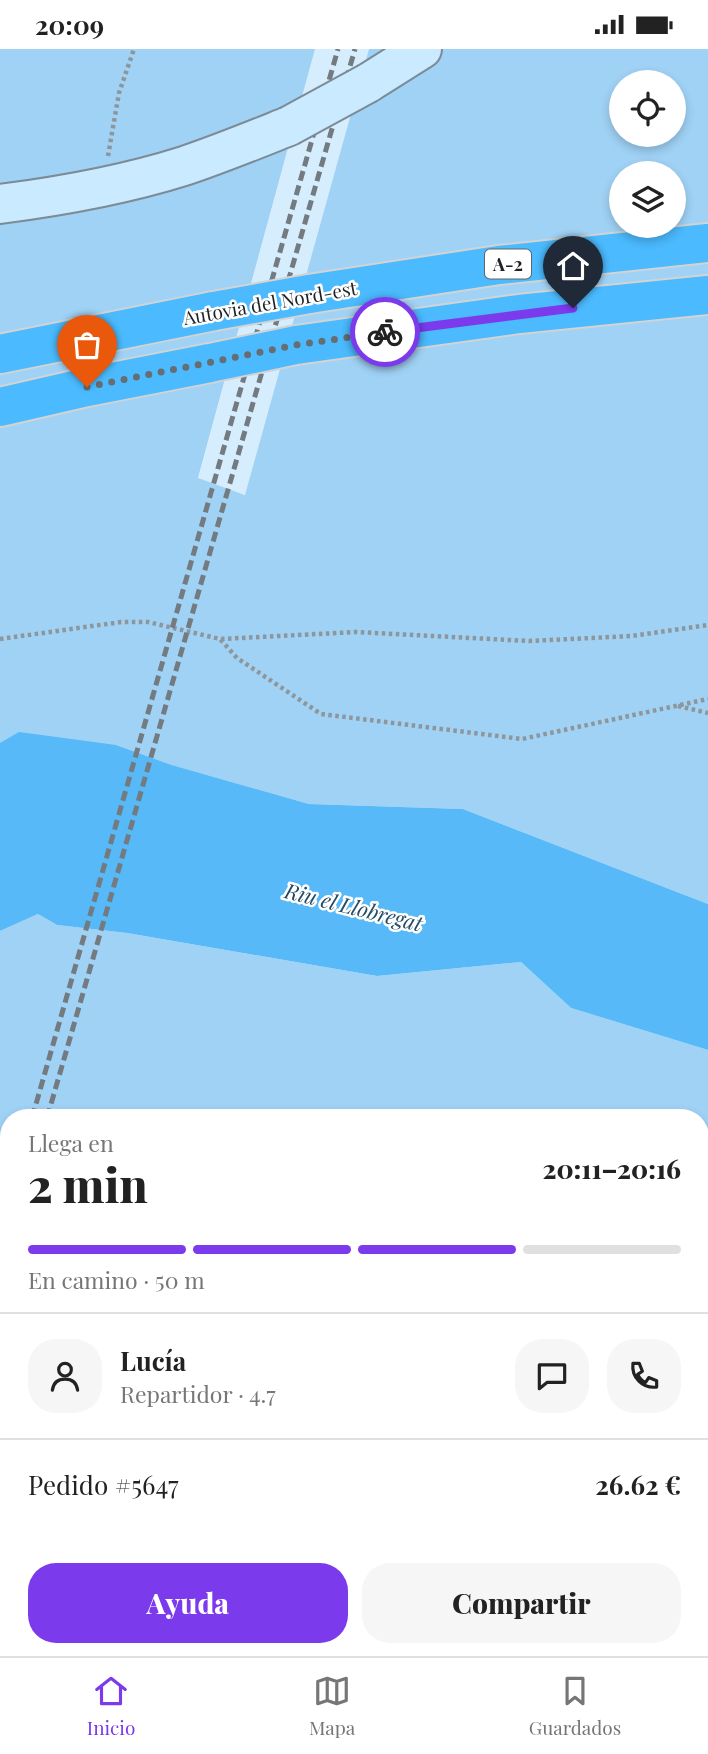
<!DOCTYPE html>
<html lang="es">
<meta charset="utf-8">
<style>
body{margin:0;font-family:"Playfair Display",serif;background:#f6f6f6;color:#222;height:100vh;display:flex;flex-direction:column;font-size:26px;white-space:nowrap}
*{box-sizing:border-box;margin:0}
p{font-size:23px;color:#767676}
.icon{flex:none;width:38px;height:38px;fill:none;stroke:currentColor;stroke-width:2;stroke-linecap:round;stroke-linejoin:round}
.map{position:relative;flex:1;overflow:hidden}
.details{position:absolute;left:0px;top:1060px;width:709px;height:548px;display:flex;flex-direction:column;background:#fff;border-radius:28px 28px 0 0;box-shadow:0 4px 10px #0003}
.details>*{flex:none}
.buttons{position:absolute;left:609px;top:21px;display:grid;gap:14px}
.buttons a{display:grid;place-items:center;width:77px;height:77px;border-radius:50%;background:#fff;box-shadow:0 4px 10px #0003;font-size:35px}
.pin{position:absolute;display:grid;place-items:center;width:60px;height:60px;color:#fff;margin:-72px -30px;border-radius:50% 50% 50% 0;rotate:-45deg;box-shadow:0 0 7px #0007}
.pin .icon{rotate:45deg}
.courier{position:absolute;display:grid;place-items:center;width:70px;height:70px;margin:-35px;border:5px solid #7c3aed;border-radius:50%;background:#fff;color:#222;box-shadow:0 2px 9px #0007}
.overview em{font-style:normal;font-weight:800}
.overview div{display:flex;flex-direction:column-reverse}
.overview{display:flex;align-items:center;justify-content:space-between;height:119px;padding:0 28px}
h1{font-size:46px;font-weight:800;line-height:52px}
.bar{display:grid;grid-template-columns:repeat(4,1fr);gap:10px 7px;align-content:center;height:84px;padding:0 28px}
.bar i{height:9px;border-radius:5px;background:#e0e0e0}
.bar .on{background:#7c3aed}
.bar p{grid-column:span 4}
.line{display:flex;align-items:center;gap:18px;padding:0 28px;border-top:2px solid #e0e0e0}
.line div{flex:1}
.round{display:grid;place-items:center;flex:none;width:74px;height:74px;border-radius:28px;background:#f6f6f6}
.cta{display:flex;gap:14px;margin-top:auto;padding:14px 28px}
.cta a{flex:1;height:80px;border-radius:28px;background:#7c3aed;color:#fff;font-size:28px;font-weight:800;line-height:80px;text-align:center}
.cta a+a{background:#f6f6f6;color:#222}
.status{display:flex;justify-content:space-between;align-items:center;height:49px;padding:0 35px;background:#fff;direction:ltr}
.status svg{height:19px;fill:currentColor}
.tabs{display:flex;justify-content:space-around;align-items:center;height:98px;border-top:2px solid #e0e0e0;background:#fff;font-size:19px;color:#767676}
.tabs a{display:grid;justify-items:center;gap:4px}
.tabs .on{color:#7c3aed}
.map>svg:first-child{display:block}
</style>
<div class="status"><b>20:09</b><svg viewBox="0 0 49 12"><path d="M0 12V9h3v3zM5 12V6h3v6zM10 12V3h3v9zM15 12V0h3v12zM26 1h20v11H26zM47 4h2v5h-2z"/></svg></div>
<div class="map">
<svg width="708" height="1607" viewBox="0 0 708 1607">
<rect width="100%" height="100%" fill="#eef8ff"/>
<g fill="#d6edfe">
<path d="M315,0H369L246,446L198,430Z"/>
<path d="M0,1203L9,1205V1272L0,1305Z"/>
<path d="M9,1349V1383L0,1384V1350Z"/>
<path d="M700,1372L708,1375V1459L700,1456Z"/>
</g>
<g fill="#a0d2f5" fill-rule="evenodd">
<path d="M0,0H315L198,429L245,446L369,0H708V855L463,760L309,755L172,716L116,696L0,694ZM621,33H674V86H621ZM621,124H674V177H621Z"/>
<path d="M38,865L57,876L127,884L377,927L521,913L571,959L708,1001V1375L700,1372V1069H9V1205L0,1203V882Z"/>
<path d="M9,1383V1600H700V1456L708,1459V1607H0V1384Z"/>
</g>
<path fill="#57b9f7" d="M19,683L116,696L172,716L309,755L463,760L708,855V1001L571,959L521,913L377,927L127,884L57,876L38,865L0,882V694Z"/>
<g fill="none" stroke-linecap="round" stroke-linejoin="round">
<g stroke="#57b9f7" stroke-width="7">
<path d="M700,1531L708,1521"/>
<path d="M637,1607L644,1600"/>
</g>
<defs>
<g id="lane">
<path d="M0,1458L9,1442"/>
<path d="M254,1607V1600"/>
</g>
<g id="secondary">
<path d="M368,34L422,0"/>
<path d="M0,155C62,147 124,136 184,117C220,105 254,91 289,77"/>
</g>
<g id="highway">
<path d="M309,245L499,216L708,194"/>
<path d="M296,296L519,265L708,246"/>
<path d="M0,305L214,262"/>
<path d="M0,358L87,338L210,314"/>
</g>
</defs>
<use href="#lane" stroke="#7c8b95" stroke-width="18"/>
<use href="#secondary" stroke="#7c8b95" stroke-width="42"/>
<use href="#highway" stroke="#d2d3d4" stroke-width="42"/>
<g stroke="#8d969b" stroke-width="4.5" stroke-dasharray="3.5 3.5" stroke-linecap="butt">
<path d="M108,107L119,44L134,0"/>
<path d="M0,590L121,573H148L220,590L237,609L321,665L522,690L708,650"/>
<path d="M221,590L356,583L529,592L632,587L708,576"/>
<path d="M678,657L708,664"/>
</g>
<use href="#lane" stroke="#fff" stroke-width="14"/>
<use href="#secondary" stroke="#c9eaff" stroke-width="38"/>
<use href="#highway" stroke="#4bbafe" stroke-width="38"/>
<g stroke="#737b80" stroke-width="5" stroke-dasharray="10 5" stroke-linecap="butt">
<path d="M32,1069L338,0"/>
<path d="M47,1069L355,0"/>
<path d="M0,1182L9,1151"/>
<path d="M0,1235L9,1204"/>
<path d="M0,1367L9,1365"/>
<path d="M700,1391L708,1394"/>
<path d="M700,1431L708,1436"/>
</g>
<defs>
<path id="secondary-bridge" d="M289,77L368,34"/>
<g id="highway-bridge">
<path d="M214,262L309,245"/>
<path d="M210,314L296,296"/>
</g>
</defs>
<use href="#secondary-bridge" stroke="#7c8b95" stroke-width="42" stroke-linecap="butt"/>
<use href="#highway-bridge" stroke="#d2d3d4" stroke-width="42" stroke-linecap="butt"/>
<use href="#secondary-bridge" stroke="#c9eaff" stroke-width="38"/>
<use href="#highway-bridge" stroke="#4bbafe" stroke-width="38"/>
</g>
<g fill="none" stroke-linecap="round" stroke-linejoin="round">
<path stroke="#666e73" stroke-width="7" stroke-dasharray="0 12.6" d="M87,338L296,296L385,283"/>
<path stroke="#7c3aed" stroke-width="9" d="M385,283L573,259"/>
</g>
<g text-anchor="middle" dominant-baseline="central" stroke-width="5" stroke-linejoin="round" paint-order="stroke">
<rect fill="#fff" stroke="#616568" stroke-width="2" x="485" y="200.5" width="46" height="29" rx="5"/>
<g font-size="18" font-weight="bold" fill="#1d2327">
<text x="508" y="215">A-2</text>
</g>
<g font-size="19" fill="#1d2327" stroke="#fff">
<text transform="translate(270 253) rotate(-10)">Autovia del Nord-est</text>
</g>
<g font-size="21" font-style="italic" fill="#244c66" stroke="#fff">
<text transform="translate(354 857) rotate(14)">Riu el Llobregat</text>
</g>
</g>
</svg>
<div class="buttons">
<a><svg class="icon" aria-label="locate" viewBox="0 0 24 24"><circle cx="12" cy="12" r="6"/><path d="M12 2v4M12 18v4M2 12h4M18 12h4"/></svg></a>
<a><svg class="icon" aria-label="layers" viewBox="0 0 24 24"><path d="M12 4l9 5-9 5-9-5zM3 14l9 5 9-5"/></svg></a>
</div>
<div class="pin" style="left:87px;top:338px;background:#ea580c"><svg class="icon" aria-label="bag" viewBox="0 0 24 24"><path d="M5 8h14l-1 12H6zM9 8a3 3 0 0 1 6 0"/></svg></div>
<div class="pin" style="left:573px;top:259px;background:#1f2937"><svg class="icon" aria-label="home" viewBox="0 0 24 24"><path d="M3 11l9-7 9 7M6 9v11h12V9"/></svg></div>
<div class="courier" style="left:385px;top:283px"><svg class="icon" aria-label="bike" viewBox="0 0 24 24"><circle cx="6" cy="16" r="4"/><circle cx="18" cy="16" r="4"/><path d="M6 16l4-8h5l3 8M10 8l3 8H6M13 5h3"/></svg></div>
<section class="details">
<div class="overview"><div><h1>2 min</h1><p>Llega en</p></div><em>20:11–20:16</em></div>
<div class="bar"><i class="on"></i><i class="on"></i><i class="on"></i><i></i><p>En camino · 50 m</p></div>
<div class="line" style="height:126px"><a class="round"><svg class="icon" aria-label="person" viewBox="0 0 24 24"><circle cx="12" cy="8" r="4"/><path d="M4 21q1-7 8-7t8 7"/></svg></a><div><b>Lucía</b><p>Repartidor · 4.7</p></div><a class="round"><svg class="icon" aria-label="chat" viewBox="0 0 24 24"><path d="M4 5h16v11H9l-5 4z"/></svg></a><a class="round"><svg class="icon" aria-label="phone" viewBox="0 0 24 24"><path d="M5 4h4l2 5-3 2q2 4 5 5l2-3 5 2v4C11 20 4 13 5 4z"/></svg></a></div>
<div class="line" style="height:91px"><div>Pedido #5647</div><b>26.62 €</b></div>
<div class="cta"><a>Ayuda</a><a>Compartir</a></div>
</section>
</div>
<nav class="tabs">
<a class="on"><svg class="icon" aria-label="home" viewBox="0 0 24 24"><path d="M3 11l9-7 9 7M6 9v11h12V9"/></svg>Inicio</a>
<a><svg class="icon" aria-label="map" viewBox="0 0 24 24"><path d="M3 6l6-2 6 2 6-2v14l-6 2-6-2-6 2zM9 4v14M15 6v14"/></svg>Mapa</a>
<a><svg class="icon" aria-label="saved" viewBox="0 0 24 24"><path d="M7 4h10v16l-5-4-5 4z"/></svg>Guardados</a>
</nav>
